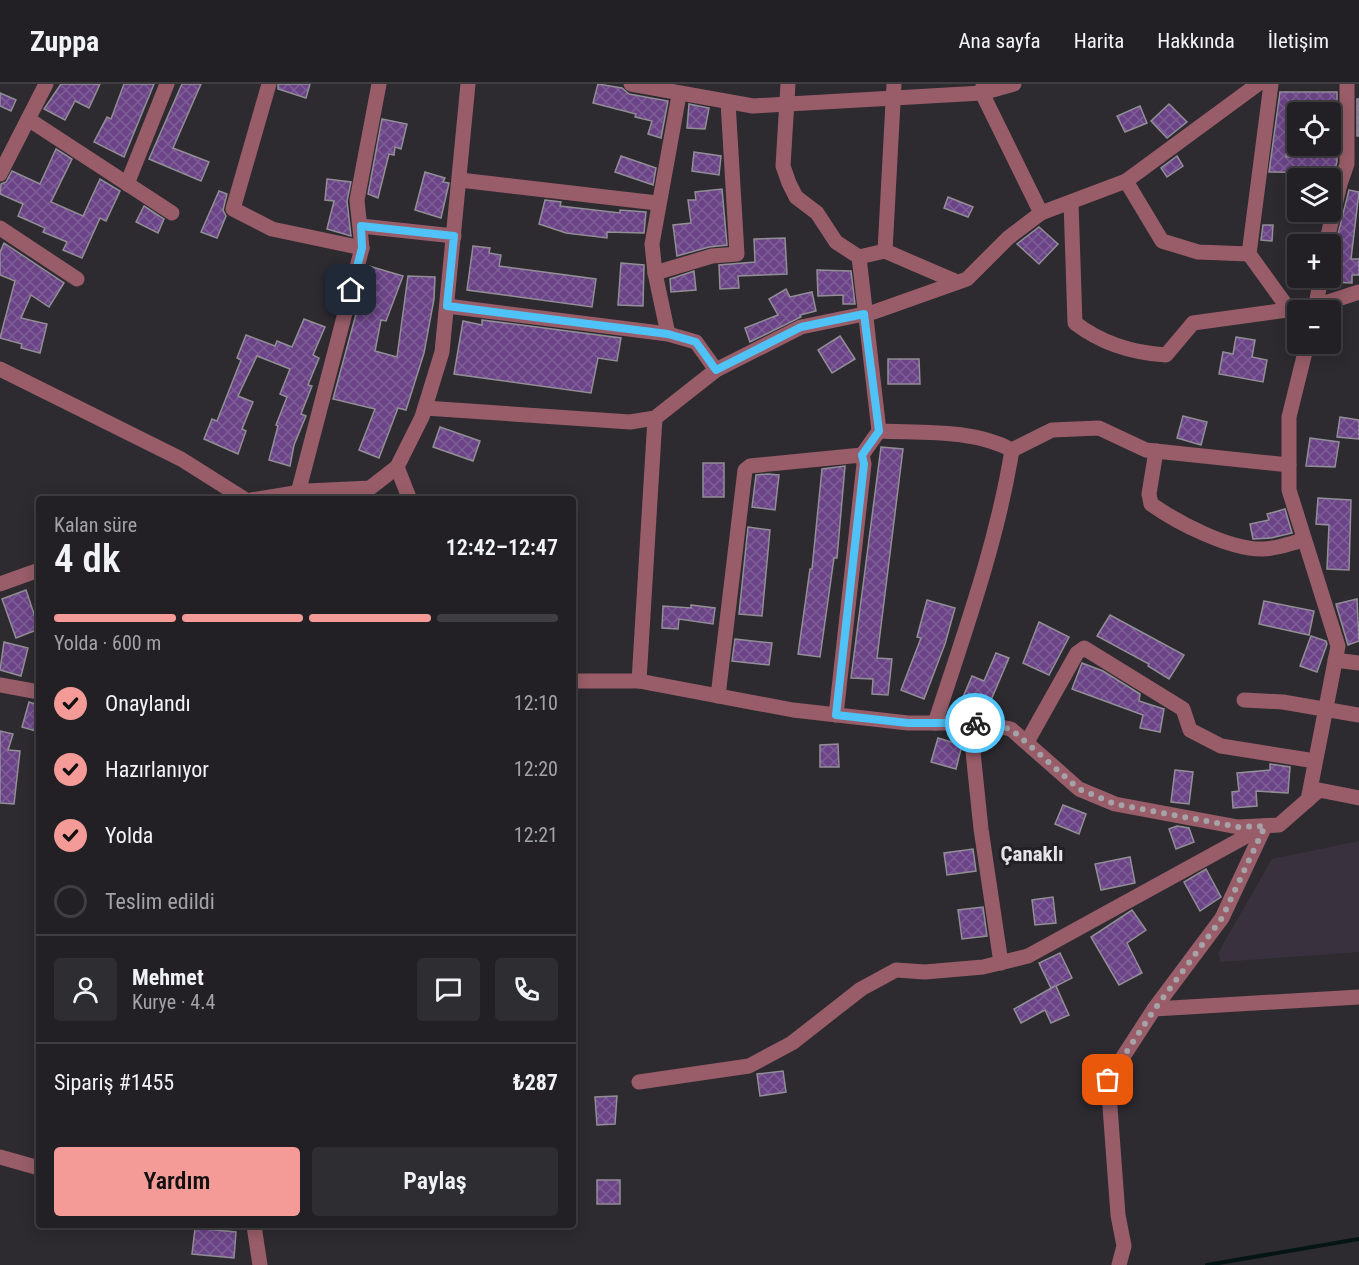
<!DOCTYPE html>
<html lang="tr">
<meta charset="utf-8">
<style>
body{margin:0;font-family:"Roboto Condensed",sans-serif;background:#2e2d31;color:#f1f3f6;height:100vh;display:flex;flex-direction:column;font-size:22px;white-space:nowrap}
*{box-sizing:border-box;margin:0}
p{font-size:20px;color:#a2a3a6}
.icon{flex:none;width:33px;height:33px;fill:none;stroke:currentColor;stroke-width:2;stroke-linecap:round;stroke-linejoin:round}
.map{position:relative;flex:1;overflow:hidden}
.drawer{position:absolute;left:36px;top:412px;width:540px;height:732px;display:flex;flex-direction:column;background:#222024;border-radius:6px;box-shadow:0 3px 15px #0003,0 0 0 2px #3f3e41}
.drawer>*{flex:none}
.controls{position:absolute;left:1287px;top:18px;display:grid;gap:12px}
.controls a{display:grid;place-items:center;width:54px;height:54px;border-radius:6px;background:#222024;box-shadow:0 3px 15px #0003,0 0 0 2px #3f3e41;font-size:30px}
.pin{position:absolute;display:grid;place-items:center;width:51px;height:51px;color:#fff;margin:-26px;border-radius:12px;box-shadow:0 3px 9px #0006}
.courier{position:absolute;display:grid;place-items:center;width:60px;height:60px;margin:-30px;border:4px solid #4fc3f7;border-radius:50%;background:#fff;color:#222;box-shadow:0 2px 8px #0007}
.head em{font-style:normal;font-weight:600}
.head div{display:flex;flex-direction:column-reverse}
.head{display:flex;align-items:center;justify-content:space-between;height:102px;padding:0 18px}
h1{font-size:39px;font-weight:600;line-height:45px}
.bar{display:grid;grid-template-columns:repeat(4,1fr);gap:9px 6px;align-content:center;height:72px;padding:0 18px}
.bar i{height:8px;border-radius:4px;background:#3f3e41}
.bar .on{background:#f59b97}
.bar p{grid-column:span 4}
.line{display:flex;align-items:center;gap:15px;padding:0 18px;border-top:2px solid #3f3e41}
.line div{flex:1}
.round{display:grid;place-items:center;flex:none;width:63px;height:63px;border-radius:6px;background:#2e2d31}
ol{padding:0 18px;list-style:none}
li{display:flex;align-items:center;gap:18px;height:66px}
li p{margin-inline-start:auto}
li .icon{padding:6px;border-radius:50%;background:#f59b97;color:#111;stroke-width:4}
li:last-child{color:#a2a3a6}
li i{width:33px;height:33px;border:3px solid #3f3e41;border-radius:50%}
.action{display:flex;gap:12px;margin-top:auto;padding:12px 18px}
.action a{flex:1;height:69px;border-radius:6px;background:#f59b97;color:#111;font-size:24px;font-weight:600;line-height:69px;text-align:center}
.action a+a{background:#2e2d31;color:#f1f3f6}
header{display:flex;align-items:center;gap:36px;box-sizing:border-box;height:84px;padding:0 30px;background:#222024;border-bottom:2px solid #3f3e41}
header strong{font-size:28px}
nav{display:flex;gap:33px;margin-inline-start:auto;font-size:21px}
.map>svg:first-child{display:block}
</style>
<header>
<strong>Zuppa</strong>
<nav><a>Ana sayfa</a><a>Harita</a><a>Hakkında</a><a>İletişim</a></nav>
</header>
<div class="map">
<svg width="1359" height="1181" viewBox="0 0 1359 1181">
<defs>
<pattern id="building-cross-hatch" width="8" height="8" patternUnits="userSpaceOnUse" patternTransform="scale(1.5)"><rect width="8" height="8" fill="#6a4486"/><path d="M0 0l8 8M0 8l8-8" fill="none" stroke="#7f5f97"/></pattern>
</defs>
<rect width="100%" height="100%" fill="#2d2a30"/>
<path fill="#39323e" d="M1359,757V868L1221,878L1218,869L1272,775Z"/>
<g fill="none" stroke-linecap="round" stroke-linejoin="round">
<path stroke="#051516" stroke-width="4" d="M1207,1181L1359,1155"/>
</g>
<g fill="url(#building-cross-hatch)" stroke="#928e96" stroke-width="1.5">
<path d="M61,0H100L89,24L75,17L65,36L44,25Z"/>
<path d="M124,0H154L124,73L94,58L107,33L111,35Z"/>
<path d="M182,0H201L173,64L209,78L201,97L149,75Z"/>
<path d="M278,0H310L306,14L278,5Z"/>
<path d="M598,0L622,4L629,10L668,17L661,54L648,50L652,37L635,33L636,30L593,19Z"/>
<path d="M1280,8H1337V52H1330V28H1325V23L1293,24L1286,73L1322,72L1323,62H1337V78L1334,89L1269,88Z"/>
<path d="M0,9L16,16L11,27L0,22Z"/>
<rect x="1357" y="15" width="2" height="37"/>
<path d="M689,20L709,24L705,45L687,44Z"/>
<path d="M1169,20L1187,38L1167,54L1151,37Z"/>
<path d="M1140,22L1147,39L1125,48L1117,32Z"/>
<path d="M382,35L407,40L401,65L395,63L394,71L389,70L378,114L368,110Z"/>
<path d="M56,65L72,75L51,118L83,132L100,95L120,107L106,137L100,134L82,174L63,166L67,158L43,148L45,144L18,132L23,120L0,110L1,100L6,98L12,87L40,100Z"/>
<path d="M694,68L721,72L719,91L692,87Z"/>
<path d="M621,72L656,84L653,101L615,88Z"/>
<path d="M1177,72L1183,82L1167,93L1161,84Z"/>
<path d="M425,88L445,94L443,98L449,99L441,134L415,126Z"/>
<path d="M327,95L351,98L347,117L351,152L327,145L334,117L325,116Z"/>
<path d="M722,105L727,161L709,163L677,172L673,141L691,139L688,116H696L695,108Z"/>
<path d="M1349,106L1359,108L1351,175H1359V191H1352V199L1330,198L1331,168L1335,162Z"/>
<path d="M219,107L227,110L223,126L226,132L217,154L201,148Z"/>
<path d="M948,113L973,123L968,133L944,124Z"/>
<path d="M545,116L561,118L560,122L620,129V126L646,128L644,149L607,148V154L566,149L539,140Z"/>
<path d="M144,122L164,135L158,149L136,138Z"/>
<path d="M1263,141H1273L1272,157L1261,156Z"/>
<path d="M1039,143L1058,160L1039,180L1017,160Z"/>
<path d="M785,154L787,190L738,192L739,204L720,205L719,181L755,178L754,155Z"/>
<path d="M4,159L64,199L49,223L31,211L21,234L47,240L40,269L21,264L22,260L0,254L15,197L0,191V168Z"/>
<path d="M473,162L490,164L489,169L501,171L499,182L596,195L592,223L467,206Z"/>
<path d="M621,179L644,181L643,222L618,221Z"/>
<path d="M369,182L403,192L386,237L381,236L375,267L397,273L408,192L435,193L434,215L424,269L406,326L398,324L379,374L359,366L375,325L333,315Z"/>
<path d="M817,186L851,187L855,220H843V211L818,212Z"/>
<path d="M694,187L696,206L671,208L670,195Z"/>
<path d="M786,205L790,213L812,208L816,227L800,231L801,233L750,258L745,244L778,231L769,215Z"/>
<path d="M304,235L325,243L313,271L319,274L308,301L312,302L301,330L306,332L294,361L290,382L269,376L278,342L276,341L287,313L280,310L290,285L257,272L238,312L253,318L242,345L246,347L238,370L204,355L212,335L217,337L241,276L237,274L246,251L275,262L277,257L292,263Z"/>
<path d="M482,236L621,254L617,277L598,274L591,309L454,290L463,237L482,241Z"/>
<path d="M840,252L855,275L832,289L818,266Z"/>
<path d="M1236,253L1255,256L1252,273L1267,276L1263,298L1219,290L1223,268L1233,270Z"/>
<path d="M888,275H919L920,300H888Z"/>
<path d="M1183,332L1207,338L1201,361L1177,354Z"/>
<path d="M1340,333L1359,336V355L1337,353Z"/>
<path d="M440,343L480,357L473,377L433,363Z"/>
<path d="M1310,354L1339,358L1335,383L1306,382Z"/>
<path d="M881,363L903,365L877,574L892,575L888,611L872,610L873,595L851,594Z"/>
<rect x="703" y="379" width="21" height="34"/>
<path d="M845,382L837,474H834L820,573L798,570L810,485H812L822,385Z"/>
<path d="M768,390L779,391L775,426L752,423L756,391Z"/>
<path d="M1318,414L1351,416L1349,486L1327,485L1329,441L1316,440Z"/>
<path d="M1285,425L1292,449L1271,454L1253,455L1250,440L1269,436L1267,430Z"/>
<path d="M748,443L770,446L762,532L739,530Z"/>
<path d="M26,506L39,545L16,554L2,515Z"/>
<path d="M1357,515L1359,557L1348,561L1336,520Z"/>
<path d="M927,516L955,524L945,560L924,615L901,606L921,554L917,553Z"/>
<path d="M1264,517L1314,527L1309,551L1259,540Z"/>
<path d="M691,521L715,524L713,540L679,535L678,545L662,544L663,522L691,524Z"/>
<path d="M1110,531L1184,571L1169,595L1148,582L1149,580L1097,552Z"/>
<path d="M1039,538L1069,553L1049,591L1023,579Z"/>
<path d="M1311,552L1326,557L1327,560L1317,588L1300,582Z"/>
<path d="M735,555L772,559L769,581L732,577Z"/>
<path d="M4,558L28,564L21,592L0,586Z"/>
<path d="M996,569L1009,574L988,623L963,613L972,592L984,597Z"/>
<path d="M1082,579L1103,587L1140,610L1139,617L1164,625L1160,648L1140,644L1143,631L1072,605Z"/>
<path d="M29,618L39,621V648L22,643Z"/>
<path d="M0,647L13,650L8,666L20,667L14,720L0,719Z"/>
<path d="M938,654L962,661L956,685L931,678Z"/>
<path d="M838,660L839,683H820V661Z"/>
<path d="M1270,680L1290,683L1288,709L1256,707L1257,722L1233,724L1232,708L1239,707L1237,689L1270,686Z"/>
<path d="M1175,686L1193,688L1189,720L1171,718Z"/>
<path d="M1063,721L1086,730L1079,750L1055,740Z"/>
<path d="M1177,742L1189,744L1194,758L1176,765L1169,745Z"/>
<path d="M973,765L976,787L947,791L944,769Z"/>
<path d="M1130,773L1135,799L1101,806L1095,780Z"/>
<path d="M1206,785L1221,813L1200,827L1184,798Z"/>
<path d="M1053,813L1056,839L1035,841L1032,816Z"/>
<path d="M983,823L987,852L962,855L958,826Z"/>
<path d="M1132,826L1146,846L1127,859L1142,889L1119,901L1091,853Z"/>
<path d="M1060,869L1072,894L1056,902L1069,931L1051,939L1045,926L1021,939L1014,925L1055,902L1051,904L1039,879Z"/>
<path d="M783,987L786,1008L760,1012L757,990Z"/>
<path d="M617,1012L615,1040L597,1041L595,1013Z"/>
<rect x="597" y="1096" width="23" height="24"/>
<path d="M195,1144L236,1148L234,1174L192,1170Z"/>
</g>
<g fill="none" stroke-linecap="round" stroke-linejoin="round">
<g stroke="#985d68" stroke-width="15">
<path d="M269,0L233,125L272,145L362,164"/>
<path d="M631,0L753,22L982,9L1014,0"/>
<path d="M788,0L783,82L789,99L796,113L817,129L836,158L859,173L885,167L957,198"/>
<path d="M1271,0L1249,170L1288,224"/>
<path d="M983,2L982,9L1041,129"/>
<path d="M28,35L172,129"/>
<path d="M0,90L46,0"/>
<path d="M460,96L657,119"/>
<path d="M1126,97L1162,157L1198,168L1249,170"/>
<path d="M127,100L167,0"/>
<path d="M1071,118L1075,239C1101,259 1133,269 1166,271L1193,239L1316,222L1359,208"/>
<path d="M361,142L454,152"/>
<path d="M0,144L77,195"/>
<path d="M1326,160L1340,100L1347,80V0"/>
<path d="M885,167L894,0"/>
<path d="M655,189L712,172L737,170L728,18"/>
<path d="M447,222L668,250L696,258L716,286"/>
<path d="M1315,226L1321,194"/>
<path d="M668,250L655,189L652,160L679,11"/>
<path d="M1307,260L1289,333V406L1338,562L1308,716"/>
<path d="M0,285L181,375L246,416"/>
<path d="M425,324L630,338L655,334L716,286L801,243L874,228L967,195L1008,154L1041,129L1126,97L1258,0"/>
<path d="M879,347C922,349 973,345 1012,366"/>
<path d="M1012,366L1052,346L1099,344L1146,366L1289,381"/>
<path d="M1156,367L1149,410L1151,420C1178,439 1230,466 1263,465C1276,465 1291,459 1304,456"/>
<path d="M397,383L410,416"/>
<path d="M298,409L362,164L357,116L379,0"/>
<path d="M251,416L307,407L370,404L397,383L422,333L442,268L468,0"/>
<path d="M0,500L39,486"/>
<path d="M1335,576L1359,579"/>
<path d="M573,597H639L793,626L908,639H980L1011,645L1079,705L1115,720L1238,743L1279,741L1319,706L1359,714"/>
<path d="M639,597L655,334"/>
<path d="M0,601L39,608"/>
<path d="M718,612L745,386L750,382L862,371"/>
<path d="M1244,616L1283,618L1359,631"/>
<path d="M836,631L864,380L862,371L879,347L859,173"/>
<path d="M935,639C964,550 997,459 1012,366"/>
<path d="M970,639L981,745L1001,879"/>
<path d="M1027,658L1077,569L1084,564L1183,625L1190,646L1221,662L1315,677"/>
<path d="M1154,925L1359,913"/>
<path d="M639,998L749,982L792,959L861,905L896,886L925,888L983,883L1028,872L1263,743"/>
<path d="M0,1073L39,1084"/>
<path d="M254,1142L260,1181"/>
<path d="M1119,1181L1124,1162L1118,1131L1108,996L1154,925L1222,834L1265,742"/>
</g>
</g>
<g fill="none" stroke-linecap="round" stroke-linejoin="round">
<path stroke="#a5a3a8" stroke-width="6" stroke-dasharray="0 10.8" d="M975,639L1011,645L1079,705L1115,720L1238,743L1265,742L1222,834L1154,926L1108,996"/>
<path stroke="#4fc3f7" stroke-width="8" d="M351,206L362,164L361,142L454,152L447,222L668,250L696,258L716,286L801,243L864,230L879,347L862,371L864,380L836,631L908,639H975"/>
</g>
<g text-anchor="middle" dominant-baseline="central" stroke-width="6" stroke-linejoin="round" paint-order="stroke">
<g font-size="21" font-weight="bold" fill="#e6e4e9" stroke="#232026">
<text x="1032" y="770">Çanaklı</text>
</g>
</g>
</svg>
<div class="controls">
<a><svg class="icon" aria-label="locate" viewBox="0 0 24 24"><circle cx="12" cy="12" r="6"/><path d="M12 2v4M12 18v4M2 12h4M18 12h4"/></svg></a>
<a><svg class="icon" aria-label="layers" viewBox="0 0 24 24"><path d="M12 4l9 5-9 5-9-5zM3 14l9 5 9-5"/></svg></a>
<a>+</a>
<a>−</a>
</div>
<div class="pin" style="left:1108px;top:996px;background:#ea580c"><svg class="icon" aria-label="bag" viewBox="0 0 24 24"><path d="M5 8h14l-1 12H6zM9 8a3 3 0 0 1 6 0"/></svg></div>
<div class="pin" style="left:351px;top:206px;background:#1f2937"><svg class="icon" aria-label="home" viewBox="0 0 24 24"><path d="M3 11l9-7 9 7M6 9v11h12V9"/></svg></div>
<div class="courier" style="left:975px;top:639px"><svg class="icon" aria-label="bike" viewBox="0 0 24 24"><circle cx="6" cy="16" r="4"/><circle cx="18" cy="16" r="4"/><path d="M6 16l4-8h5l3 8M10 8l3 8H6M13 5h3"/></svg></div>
<section class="drawer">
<div class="head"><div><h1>4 dk</h1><p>Kalan süre</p></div><em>12:42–12:47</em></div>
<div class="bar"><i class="on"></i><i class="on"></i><i class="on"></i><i></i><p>Yolda · 600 m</p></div>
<ol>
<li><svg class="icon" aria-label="check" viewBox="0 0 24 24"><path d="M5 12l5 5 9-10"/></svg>Onaylandı<p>12:10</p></li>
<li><svg class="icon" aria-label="check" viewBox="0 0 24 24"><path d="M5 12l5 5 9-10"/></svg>Hazırlanıyor<p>12:20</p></li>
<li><svg class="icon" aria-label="check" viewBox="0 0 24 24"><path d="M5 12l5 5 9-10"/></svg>Yolda<p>12:21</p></li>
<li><i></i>Teslim edildi</li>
</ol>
<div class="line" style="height:108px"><a class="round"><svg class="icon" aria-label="person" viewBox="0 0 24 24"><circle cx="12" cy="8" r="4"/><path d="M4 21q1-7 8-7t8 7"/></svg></a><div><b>Mehmet</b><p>Kurye · 4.4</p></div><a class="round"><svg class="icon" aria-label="chat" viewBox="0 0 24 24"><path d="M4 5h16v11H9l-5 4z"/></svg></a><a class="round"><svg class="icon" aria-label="phone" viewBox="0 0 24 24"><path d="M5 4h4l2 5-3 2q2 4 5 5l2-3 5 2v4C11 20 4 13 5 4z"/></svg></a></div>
<div class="line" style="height:78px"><div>Sipariş #1455</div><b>₺287</b></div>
<div class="action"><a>Yardım</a><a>Paylaş</a></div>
</section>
</div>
